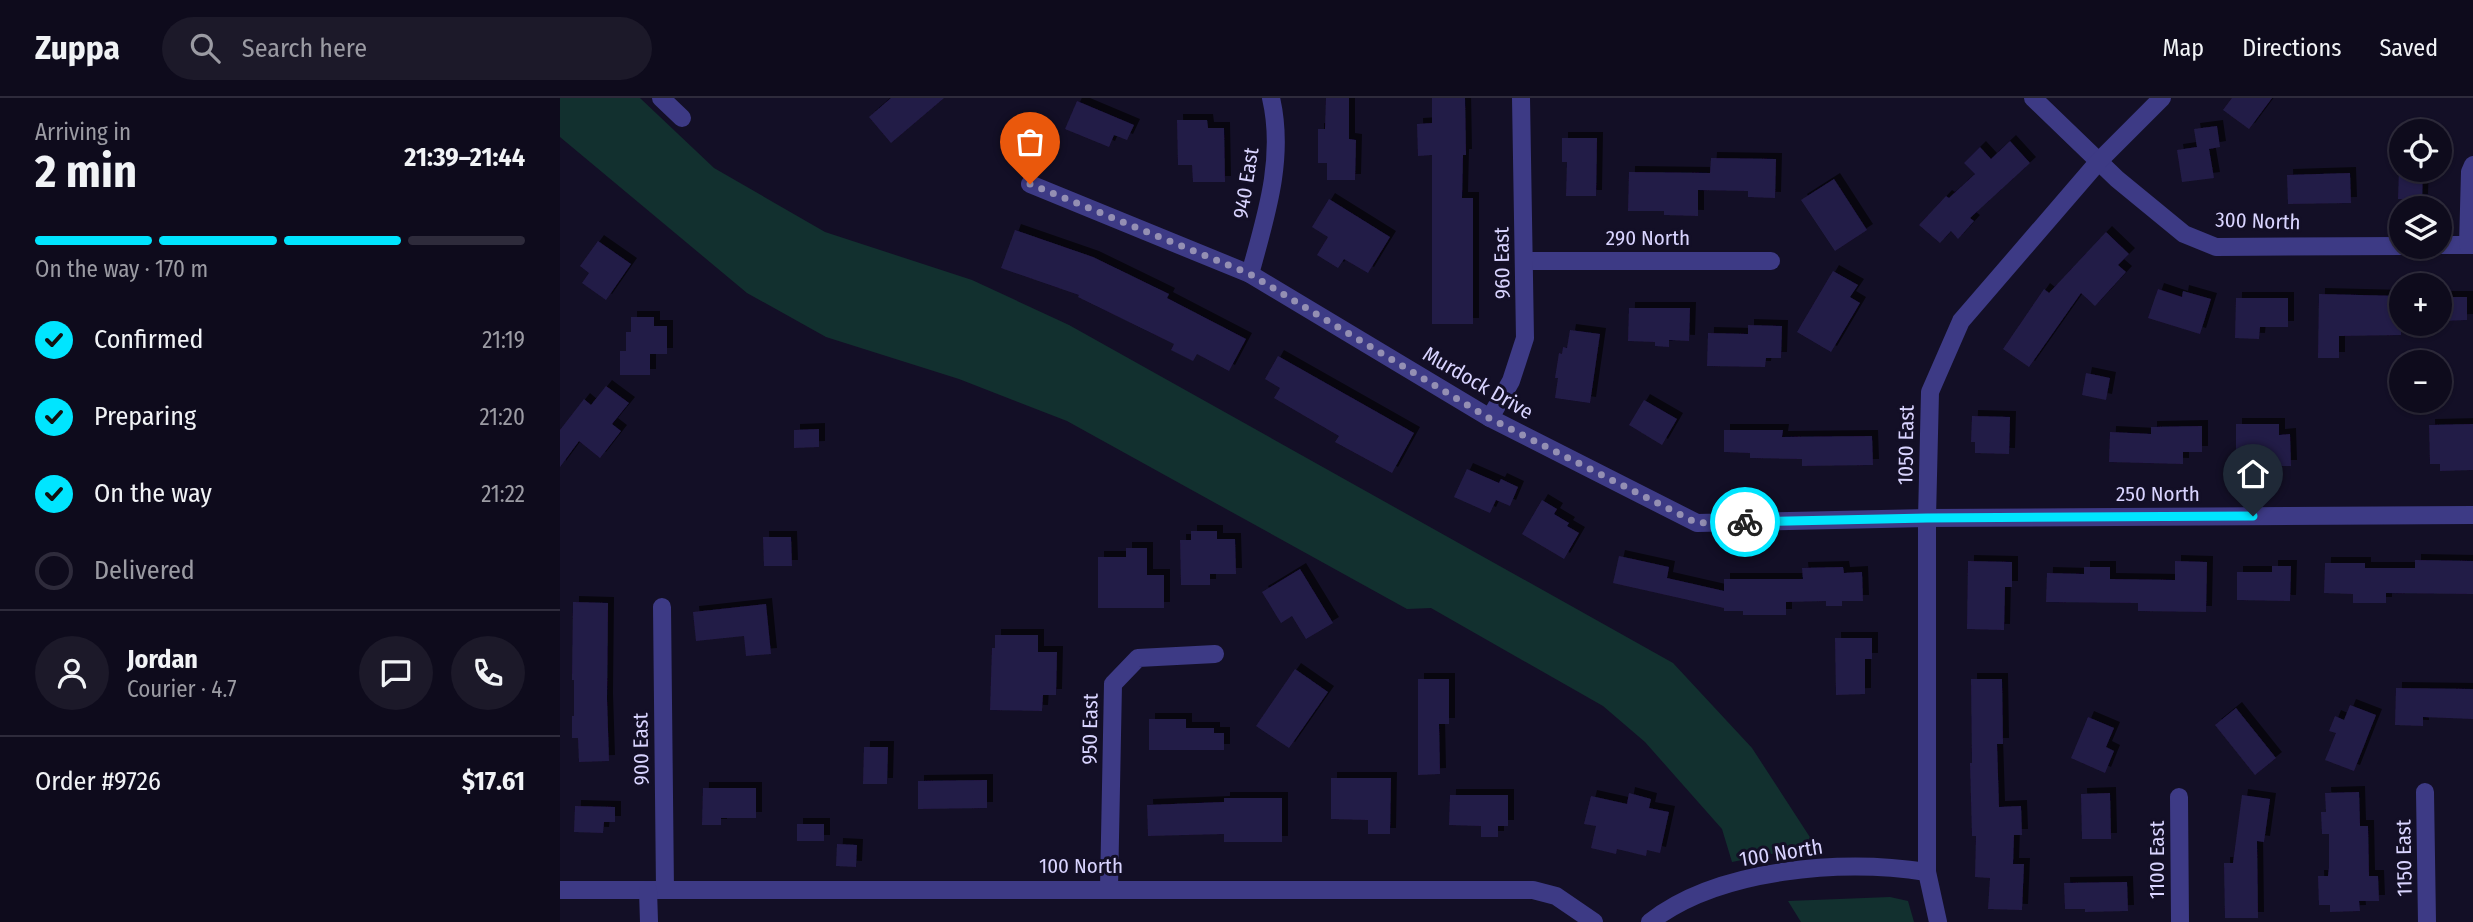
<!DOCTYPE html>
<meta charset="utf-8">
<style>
body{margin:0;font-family:"Fira Sans Condensed",sans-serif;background:#1c1929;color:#f1f3f6;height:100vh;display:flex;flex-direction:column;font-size:26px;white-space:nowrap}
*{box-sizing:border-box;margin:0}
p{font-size:23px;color:#9b9ba3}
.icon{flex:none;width:38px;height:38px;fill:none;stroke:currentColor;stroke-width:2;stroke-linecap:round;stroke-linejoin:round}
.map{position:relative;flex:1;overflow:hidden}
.sheet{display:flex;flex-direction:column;background:#0e0b1c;width:560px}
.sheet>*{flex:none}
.tools{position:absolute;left:1829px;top:21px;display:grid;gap:14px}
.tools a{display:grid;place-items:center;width:63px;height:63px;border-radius:50%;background:#0e0b1c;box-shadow:0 2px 5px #0004,0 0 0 2px #2e2b3b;font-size:35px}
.pin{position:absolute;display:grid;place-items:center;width:60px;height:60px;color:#fff;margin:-72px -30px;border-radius:50% 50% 50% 0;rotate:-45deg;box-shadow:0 0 7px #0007}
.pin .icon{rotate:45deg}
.courier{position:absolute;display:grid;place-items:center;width:70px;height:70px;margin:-35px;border:5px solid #00e5ff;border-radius:50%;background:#fff;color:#222;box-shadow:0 2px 9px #0007}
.overview em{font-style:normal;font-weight:700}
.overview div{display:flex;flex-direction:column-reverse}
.overview{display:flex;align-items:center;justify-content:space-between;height:119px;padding:0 35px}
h1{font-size:46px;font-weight:700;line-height:52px}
.bar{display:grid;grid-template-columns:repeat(4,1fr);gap:10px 7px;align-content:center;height:84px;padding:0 35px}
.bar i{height:9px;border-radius:5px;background:#2e2b3b}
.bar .on{background:#00e5ff}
.bar p{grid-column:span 4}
.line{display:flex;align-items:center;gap:18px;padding:0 35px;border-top:2px solid #2e2b3b}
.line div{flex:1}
.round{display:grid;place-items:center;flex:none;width:74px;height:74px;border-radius:37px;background:#1c1929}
ol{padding:0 35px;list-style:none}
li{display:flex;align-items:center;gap:21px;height:77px}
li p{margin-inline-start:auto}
li .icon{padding:7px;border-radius:50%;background:#00e5ff;color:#111;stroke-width:4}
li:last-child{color:#9b9ba3}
li i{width:38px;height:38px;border:4px solid #2e2b3b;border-radius:50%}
header{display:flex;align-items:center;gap:42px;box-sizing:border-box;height:98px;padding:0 35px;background:#0e0b1c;border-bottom:2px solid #2e2b3b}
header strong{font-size:33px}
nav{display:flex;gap:38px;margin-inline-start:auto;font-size:24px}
.search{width:490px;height:63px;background:#1c1929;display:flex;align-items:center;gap:18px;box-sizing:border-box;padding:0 24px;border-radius:38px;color:#9b9ba3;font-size:26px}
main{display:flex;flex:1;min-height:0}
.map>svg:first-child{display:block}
</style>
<header>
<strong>Zuppa</strong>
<div class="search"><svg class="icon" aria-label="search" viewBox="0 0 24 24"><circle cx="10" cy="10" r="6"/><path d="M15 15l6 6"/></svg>Search here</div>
<nav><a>Map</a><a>Directions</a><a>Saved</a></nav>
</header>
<main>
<section class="sheet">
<div class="overview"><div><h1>2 min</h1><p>Arriving in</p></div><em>21:39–21:44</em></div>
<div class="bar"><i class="on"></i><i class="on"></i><i class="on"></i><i></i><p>On the way · 170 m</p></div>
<ol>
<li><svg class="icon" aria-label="check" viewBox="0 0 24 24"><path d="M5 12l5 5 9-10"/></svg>Confirmed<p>21:19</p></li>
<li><svg class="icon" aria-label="check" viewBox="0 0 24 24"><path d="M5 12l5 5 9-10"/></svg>Preparing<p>21:20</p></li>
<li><svg class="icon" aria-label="check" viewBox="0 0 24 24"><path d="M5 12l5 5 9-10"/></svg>On the way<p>21:22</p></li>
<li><i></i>Delivered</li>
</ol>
<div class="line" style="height:126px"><a class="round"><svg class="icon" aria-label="person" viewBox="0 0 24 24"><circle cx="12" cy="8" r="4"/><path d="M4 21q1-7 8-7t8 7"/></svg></a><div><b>Jordan</b><p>Courier · 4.7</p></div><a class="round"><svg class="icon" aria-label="chat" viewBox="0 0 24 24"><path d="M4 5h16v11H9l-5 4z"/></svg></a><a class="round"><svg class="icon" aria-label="phone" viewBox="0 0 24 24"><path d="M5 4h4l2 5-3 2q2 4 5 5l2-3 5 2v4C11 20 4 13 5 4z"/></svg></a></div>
<div class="line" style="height:91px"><div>Order #9726</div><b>$17.61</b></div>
</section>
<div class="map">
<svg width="1913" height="824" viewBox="0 0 1913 824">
<defs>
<filter id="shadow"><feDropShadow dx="6" dy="-6" stdDeviation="0" flood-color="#0009"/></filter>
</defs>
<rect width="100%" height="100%" fill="#130f26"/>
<g fill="#12302f">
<path d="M0,0H80L154,70L265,134L412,182L509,227L1113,565L1192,650L1255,747L1172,764L1162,731L1085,644L1043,608L871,510L847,511L507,323L399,281L266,239L187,195L0,39Z"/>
<path d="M1330,799L1348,803L1354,824H1241L1228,803Z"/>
</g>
<g fill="#241b47" filter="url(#shadow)">
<path d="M331,0H384L331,45L309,19Z"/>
<path d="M766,0H789V41L796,42L795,82H767V65H758V31H765Z"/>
<path d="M872,0H905L906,57H903L902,100H913V226H872V57L858,58L857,26L872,25Z"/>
<path d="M1672,0H1712L1689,31L1663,12Z"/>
<path d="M517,3L574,27L567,42L554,37L549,49L505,31Z"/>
<path d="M617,22H647L648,30H664L665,84H633L632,67H618Z"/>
<path d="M1657,28L1660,49L1649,51L1654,80L1622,84L1617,52L1637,49L1634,31Z"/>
<path d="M1002,40H1037L1036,98H1006L1007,64H1002Z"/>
<path d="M1450,43L1470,65L1410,120L1414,123L1398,141L1391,133L1380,145L1359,127L1386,98L1389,100L1415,76L1404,65L1420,49L1431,61Z"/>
<path d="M1151,60L1216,61L1215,100L1188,99V93L1138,92V118L1104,117V113H1068L1069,74L1150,75Z"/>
<path d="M1839,72H1863L1862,102L1838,101Z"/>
<path d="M1790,75L1791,105L1728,106L1727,77Z"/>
<path d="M1274,81L1307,132L1275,153L1241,102Z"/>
<path d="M769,101L830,139L808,175L784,161L778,170L757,157L768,139L752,129Z"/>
<path d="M455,132L533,159L609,196L607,200L686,241L669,273L637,256L633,263L611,252L614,246L518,199L519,197L441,170Z"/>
<path d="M1546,134L1569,156L1558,167L1566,174L1535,208L1521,195L1469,269L1443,251L1484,191L1489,195Z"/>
<path d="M38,143L71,166L46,202L22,185L29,175L20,168Z"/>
<path d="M1273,173L1298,187L1290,199L1300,205L1271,254L1237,234Z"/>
<path d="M1598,191L1622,199L1623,193L1651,201L1640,236L1588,220Z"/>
<path d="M1759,196L1841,198V237L1779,238V260H1758Z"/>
<path d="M1881,199H1907V222L1880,223Z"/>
<path d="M1676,200H1728V229H1700L1699,241L1675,240Z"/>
<path d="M1069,210H1130L1129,243L1109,242V249L1095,248V244L1068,243Z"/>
<path d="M71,219H94V228H107V256H90V277H60V253H66V234H71Z"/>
<path d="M1188,227L1222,228L1221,260H1206L1205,269L1147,268L1148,235L1188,236Z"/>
<path d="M1010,232L1040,236L1030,305L995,300L998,280H995L999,255L1002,256L1003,249L1007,250Z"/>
<path d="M718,258L854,335L832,375L775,344L779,338L714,300L720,290L705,281Z"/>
<path d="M1526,275L1550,280L1546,302L1522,297Z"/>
<path d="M46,288L69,305L52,326L61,333L40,360L19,343L0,369V332L24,301L31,307Z"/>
<path d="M1084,302L1117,321L1102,347L1069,327Z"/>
<path d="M1412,318L1450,319L1449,356L1415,355V344H1411Z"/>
<path d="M1676,326H1719V337L1730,336L1731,368H1694V364H1676Z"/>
<path d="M1913,326V372L1880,373V366H1870L1869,327Z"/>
<path d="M1642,328V354H1623V366L1549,364L1550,334L1591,336V329Z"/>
<path d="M259,331V349L234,350V332Z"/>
<path d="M1164,332H1223L1222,339L1312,338L1313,367L1242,368V361L1190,360V355L1164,354Z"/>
<path d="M907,371L939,385L941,381L958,389L950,408L936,402L930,415L894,399Z"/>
<path d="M982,402L997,411L994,416L1009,425L1007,428L1019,435L1004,461L962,436Z"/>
<path d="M631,433H657V441H675L676,476H650V487H621L620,442H631Z"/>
<path d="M203,439H231L232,468H204Z"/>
<path d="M566,450H587V477H604V510H538V459H566Z"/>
<path d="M1059,458L1109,469L1107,480L1164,493V481H1243L1242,470L1283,469L1284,475L1302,474L1303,503H1282V508H1266V503L1226,504V517H1183V513H1164V510L1053,485Z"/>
<path d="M1855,462L1913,463V496L1826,495V505H1793V496L1764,495L1765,465H1805V470H1855Z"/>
<path d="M1408,463L1452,464V489H1445L1444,532L1407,531Z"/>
<path d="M1615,463L1647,464L1646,514L1578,513V505L1486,504L1487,475L1524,476V469H1550V481L1615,482Z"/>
<path d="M1712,468H1731L1730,503L1677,502V474H1712Z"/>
<path d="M740,471L773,525L746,541L732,518L721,525L702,494Z"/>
<path d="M13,504L48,505L47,601L49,663L19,664L18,640H12V618H14V582H12Z"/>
<path d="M206,506L211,556L186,558L184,538L136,543L133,514Z"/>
<path d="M435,537H478V554H497L496,597H483L482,613L430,612L432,550H435Z"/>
<path d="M1275,540H1312V561H1305V596L1276,597Z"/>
<path d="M735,571L768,594L729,650L696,628Z"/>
<path d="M858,581H889V626H879L880,676L858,677Z"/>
<path d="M1411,581H1442L1443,646H1437L1439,709L1461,708L1462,737H1454L1453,766H1464L1462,812L1428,811L1430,780L1415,779L1416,738H1412L1410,665H1412Z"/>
<path d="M1836,590L1913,591V621L1863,619V628L1835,627Z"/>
<path d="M1790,607L1816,617L1794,673L1765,662L1776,635L1769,633L1775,618L1784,622Z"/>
<path d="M1676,610L1716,660L1695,677L1655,627Z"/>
<path d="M1528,619L1554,630L1546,649L1554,653L1545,675L1511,660Z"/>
<path d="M589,621H626V630H654V635H664V652H589Z"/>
<path d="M304,649H328L327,686H303Z"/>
<path d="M771,680H831L830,736H808V722L771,721Z"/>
<path d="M427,682V710L358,711V683Z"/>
<path d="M143,690H196V720H161V727H142Z"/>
<path d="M1799,694L1800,728H1808L1809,778H1818L1819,803H1799L1800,813L1770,814V807H1759L1758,778H1768L1769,769V736H1762L1761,714H1766L1765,695Z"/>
<path d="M1069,695L1091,701L1089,710L1109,714L1100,755L1087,752L1086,758L1057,751L1056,756L1031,750L1036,728L1024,726L1031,698L1067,706Z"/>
<path d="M1550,695L1551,741H1522L1521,696Z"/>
<path d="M890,697H948V728H938V739H921V728L889,727Z"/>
<path d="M1682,697L1710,701L1704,744L1697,743L1698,820H1665L1664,765H1673Z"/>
<path d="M664,700H722V744H664V736L588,738L587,707L664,704Z"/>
<path d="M15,708L55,709V724H44L43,735L14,734Z"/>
<rect x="237" y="726" width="27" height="17"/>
<path d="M277,746L297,747L296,769L276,768Z"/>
<path d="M1567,784L1568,813L1525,814V811H1505L1504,785Z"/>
</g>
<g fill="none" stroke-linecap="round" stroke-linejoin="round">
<g stroke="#3d3a85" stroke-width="18">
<path d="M101,0L122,20"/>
<path d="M1473,0L1557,81L1624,136L1656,149L1841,148"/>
<path d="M470,86L690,176L930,320L1137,425L1367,420L1913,417"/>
<path d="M1880,147H1913"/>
<path d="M1908,147L1910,74L1913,67"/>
<path d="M965,163H1211"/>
<path d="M690,176C706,118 725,60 711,0"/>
<path d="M930,320L951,283L965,240L961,0"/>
<path d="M102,509L105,792"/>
<path d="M1865,694L1867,824"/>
<path d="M1619,699L1620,824"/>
<path d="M549,791L553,586L578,560L655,556"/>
<path d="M0,792H973L996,798L1034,824"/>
<path d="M88,792L89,824"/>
<path d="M1090,824C1159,770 1283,761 1367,774"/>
<path d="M1378,824L1367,774V420L1370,294L1401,223L1539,63L1602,0"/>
</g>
</g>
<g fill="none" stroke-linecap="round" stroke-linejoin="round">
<path stroke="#948fb3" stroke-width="7" stroke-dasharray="0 12.6" d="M470,86L690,176L929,320L1137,425L1185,424"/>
<path stroke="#00e5ff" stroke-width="9" d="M1185,424L1367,420L1693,418"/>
</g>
<g text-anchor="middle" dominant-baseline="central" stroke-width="6" stroke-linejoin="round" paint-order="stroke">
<g font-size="21" fill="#d9d4ff" stroke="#130f26">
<text transform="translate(686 85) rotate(-81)">940 East</text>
<text transform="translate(1698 123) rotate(2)">300 North</text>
<text x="1088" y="140">290 North</text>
<text transform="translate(942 165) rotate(-91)">960 East</text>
<text transform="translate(918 285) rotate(30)">Murdock Drive</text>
<text transform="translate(1346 347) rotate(-89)">1050 East</text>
<text x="1598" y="396">250 North</text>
<text transform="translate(530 631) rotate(-89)">950 East</text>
<text transform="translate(81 651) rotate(-91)">900 East</text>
<text transform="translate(1221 755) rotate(-9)">100 North</text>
<text transform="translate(1844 760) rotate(-91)">1150 East</text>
<text transform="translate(1597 762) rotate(-90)">1100 East</text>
<text x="521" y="768">100 North</text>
</g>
</g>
</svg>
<div class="tools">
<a><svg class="icon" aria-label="locate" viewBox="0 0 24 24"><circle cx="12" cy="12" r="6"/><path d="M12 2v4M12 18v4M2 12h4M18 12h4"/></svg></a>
<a><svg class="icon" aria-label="layers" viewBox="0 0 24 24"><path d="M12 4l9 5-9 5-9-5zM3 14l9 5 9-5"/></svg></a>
<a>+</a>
<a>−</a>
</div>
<div class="pin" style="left:470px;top:86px;background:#ea580c"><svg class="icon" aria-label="bag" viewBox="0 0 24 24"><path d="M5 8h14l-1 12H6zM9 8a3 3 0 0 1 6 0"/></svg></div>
<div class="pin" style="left:1693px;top:418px;background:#1f2937"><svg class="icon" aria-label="home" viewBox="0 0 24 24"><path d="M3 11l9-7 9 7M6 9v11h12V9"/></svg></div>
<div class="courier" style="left:1185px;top:424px"><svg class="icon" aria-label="bike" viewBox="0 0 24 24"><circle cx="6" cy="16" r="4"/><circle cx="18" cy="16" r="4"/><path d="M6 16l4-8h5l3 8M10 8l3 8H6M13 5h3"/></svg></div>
</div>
</main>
